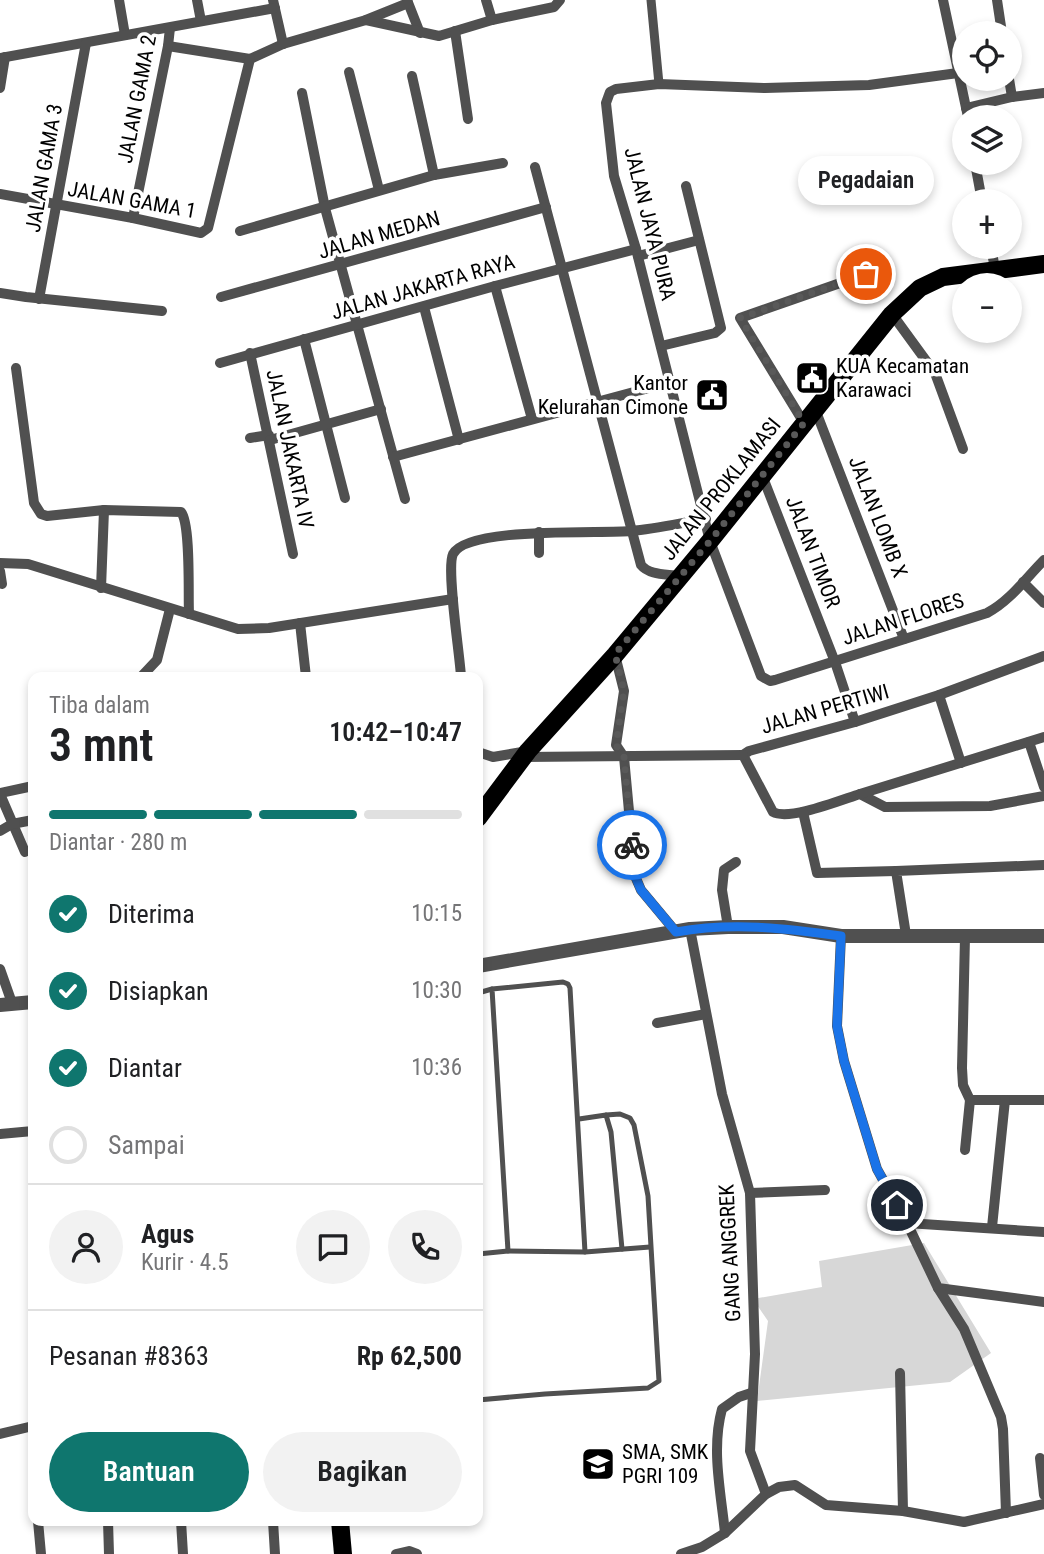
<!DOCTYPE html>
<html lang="id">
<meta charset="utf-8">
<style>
body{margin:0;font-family:"Roboto Condensed",sans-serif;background:#f2f2f2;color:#202124;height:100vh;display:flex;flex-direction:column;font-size:26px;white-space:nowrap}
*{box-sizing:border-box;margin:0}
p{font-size:23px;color:#757577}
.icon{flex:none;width:38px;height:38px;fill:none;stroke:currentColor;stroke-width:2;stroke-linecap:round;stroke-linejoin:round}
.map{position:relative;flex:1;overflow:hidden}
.details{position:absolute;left:28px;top:672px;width:455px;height:854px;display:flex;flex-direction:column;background:#fff;border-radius:14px;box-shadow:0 4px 10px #0003}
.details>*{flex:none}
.tools{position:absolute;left:952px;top:21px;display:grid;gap:14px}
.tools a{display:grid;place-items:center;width:70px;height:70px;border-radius:50%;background:#fff;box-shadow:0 4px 10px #0003;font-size:35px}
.pin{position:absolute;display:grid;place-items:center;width:60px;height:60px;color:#fff;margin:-30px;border:4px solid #fff;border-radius:50%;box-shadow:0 2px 7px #0007}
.courier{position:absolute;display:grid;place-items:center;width:70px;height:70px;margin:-35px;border:5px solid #1a73e8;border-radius:50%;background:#fff;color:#222;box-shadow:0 2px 9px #0007}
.bubble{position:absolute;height:49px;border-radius:24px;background:#fff;box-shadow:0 4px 10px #0003;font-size:23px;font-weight:600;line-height:49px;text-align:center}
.head em{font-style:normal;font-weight:600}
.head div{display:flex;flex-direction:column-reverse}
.head{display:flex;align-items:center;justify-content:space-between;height:119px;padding:0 21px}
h1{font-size:46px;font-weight:600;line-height:52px}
.bar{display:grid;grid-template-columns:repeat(4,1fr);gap:10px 7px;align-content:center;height:84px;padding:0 21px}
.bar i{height:9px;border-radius:5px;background:#e0e0e0}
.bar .active{background:#0f766e}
.bar p{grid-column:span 4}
.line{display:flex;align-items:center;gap:18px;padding:0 21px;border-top:2px solid #e0e0e0}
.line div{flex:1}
.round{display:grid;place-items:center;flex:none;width:74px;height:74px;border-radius:37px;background:#f2f2f2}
ol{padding:0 21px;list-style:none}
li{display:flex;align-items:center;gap:21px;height:77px}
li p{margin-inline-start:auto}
li .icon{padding:7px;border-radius:50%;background:#0f766e;color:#fff;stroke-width:4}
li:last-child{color:#757577}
li i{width:38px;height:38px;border:4px solid #e0e0e0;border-radius:50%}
.primary-button{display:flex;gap:14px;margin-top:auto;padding:14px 21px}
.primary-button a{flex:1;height:80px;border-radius:42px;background:#0f766e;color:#fff;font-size:28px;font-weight:600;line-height:80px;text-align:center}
.primary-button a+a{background:#f2f2f2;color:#202124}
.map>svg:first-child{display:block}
</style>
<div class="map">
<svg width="1044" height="1554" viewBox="0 0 1044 1554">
<rect width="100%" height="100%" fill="#fff"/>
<path fill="#d7d7d7" d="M924,1243L991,1353L950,1382L757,1401L768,1321L753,1299L822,1287L819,1261Z"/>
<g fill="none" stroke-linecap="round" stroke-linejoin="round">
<g stroke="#505050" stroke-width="5">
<path d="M478,993L492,989"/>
<path d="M579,1119L606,1115L611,1132L622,1249"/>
<path d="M508,1251L492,989L563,982L568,984L570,988L585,1252"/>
<path d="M478,1254L508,1251L585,1252L650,1247"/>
<path d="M478,1400L545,1394L648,1388L659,1381L648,1196L634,1125L630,1118L620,1114L606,1115"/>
</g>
<path stroke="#505050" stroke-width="9" d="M651,0L659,84"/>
<g stroke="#505050" stroke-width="10">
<path d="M119,0L125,35"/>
<path d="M197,0L201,21"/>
<path d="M273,0L283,44"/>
<path d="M407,0L420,33"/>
<path d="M486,0L492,20"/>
<path d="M943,0L968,117"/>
<path d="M997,0L1002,33"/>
<path d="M366,20L439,36L492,20L554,7L560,0"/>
<path d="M455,31L468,119"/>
<path d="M168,46L250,59L283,44L366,20L408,3"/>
<path d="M0,58L275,8"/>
<path d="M349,72L379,190"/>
<path d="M958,73L869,85L765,88L659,84L616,89L610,92L606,103L614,176L636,249L710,541L761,676L770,681L775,680L987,613C1010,601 1026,578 1044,560"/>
<path d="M412,76L434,175"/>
<path d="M1009,79L1012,97"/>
<path d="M0,88L5,57"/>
<path d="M302,93L325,208L405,499"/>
<path d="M966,108L1012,97L1044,93"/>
<path d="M975,163L982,201"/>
<path d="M535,167L641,565C649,575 666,574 678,576"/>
<path d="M0,194L133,218L201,233L208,228L250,59"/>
<path d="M133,218L168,46L170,28"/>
<path d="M240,231L434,175L503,163"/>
<path d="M991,247L995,269"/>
<path d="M638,256L699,240"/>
<path d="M495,286L532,419"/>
<path d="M0,293L26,297L162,311"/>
<path d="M221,297L546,207"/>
<path d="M39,299L86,43"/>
<path d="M424,307L459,440"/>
<path d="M892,314L935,373L963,449"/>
<path d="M304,339L345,498"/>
<path d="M661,346L715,333L721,328L686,186"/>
<path d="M250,353L293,554"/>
<path d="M220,363L495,286L636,249"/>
<path d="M16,368L34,503L41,514L47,516L104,510L181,512C191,524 188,595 189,614"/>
<path d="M815,409L904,639"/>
<path d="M804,423L740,318L866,274"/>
<path d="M250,438L269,435"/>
<path d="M270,440L381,409"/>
<path d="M393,457L671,382"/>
<path d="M762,475L835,662L855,722"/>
<path d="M539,532V553"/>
<path d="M0,563L28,564L238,629L269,628L453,599"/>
<path d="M0,571L2,584"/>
<path d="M1023,582L1044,603"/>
<path d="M101,588L104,510"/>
<path d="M300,623L306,677"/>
<path d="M615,655L624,691L616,745L624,757L635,876L641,890L676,932"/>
<path d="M1044,656L939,695L855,722L749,751L743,755L773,812C789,821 841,800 860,794L885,807L990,806L1044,796"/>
<path d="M141,677L157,660L170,609"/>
<path d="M461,677C460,655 446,569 453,554C467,526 601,534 631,531C656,529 681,523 706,519"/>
<path d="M939,695L961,763"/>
<path d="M1029,742L1044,787"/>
<path d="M478,752L493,757L528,751"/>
<path d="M524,757L743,755"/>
<path d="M0,793L33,786"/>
<path d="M0,794L25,852"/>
<path d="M860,794L1044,737"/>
<path d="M803,812L817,873L896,871"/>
<path d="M0,831L12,824L33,820"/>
<path d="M728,927L722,890L724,870L736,862"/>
<path d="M690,929L722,1094L750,1193L755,1354L750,1451L766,1494"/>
<path d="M906,935L896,871L1044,865"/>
<path d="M841,936L837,1026L844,1061L877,1169L907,1223L938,1288L1044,1302"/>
<path d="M965,937L962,1068L963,1085L970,1100H1044"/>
<path d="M0,969L12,1003"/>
<path d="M657,1023L706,1014"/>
<path d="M0,1134L33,1131"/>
<path d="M965,1150L970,1100"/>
<path d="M750,1193L825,1190"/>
<path d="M907,1223L1044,1232"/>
<path d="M992,1227L1005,1100"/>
<path d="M938,1288L964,1329L1001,1417L1003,1429L1006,1513"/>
<path d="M900,1373L903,1511"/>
<path d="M33,1420V1443"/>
<path d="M0,1434L33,1426"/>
<path d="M1040,1458L1044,1495"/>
<path d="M38,1521L41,1554"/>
<path d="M108,1521L109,1554"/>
<path d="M181,1521L183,1554"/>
<path d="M273,1521L275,1554"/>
<path d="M725,1533C721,1493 711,1449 722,1409L739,1397L751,1393"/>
<path d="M396,1554L409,1551L417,1554"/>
<path d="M681,1554L702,1547L725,1533L766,1494L779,1487L795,1485L826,1505L903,1511L964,1522L1044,1504"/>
</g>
<g stroke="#505050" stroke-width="14">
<path d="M478,966L690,929L728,927H783L841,936H1044"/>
<path d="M0,1005L33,1002"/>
</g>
<g stroke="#000" stroke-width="18">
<path d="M478,818L528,751L615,655L710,541L892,314L920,288L943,277L1044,264"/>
<path d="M340,1521L343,1554"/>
</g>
</g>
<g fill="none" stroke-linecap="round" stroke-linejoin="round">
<path stroke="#595959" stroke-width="7" stroke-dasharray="0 12.6" d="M632,845L624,757L616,745L624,691L615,654L710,541L804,423L740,318L866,274"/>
<path stroke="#1a73e8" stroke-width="9" d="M632,845L635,876L641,890L676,932C731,922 786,928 841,936L837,1026L844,1061L877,1169L897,1205"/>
</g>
<defs>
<symbol id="civic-square" viewBox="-11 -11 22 22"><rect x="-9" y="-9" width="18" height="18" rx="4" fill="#000" stroke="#fff"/><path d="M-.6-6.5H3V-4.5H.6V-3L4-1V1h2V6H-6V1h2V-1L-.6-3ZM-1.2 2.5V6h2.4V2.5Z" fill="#fff"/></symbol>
<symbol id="school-square" viewBox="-11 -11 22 22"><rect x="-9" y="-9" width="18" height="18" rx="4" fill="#000" stroke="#fff"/><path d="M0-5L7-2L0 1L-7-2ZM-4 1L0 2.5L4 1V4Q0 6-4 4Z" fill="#fff"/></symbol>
</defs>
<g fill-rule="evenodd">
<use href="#civic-square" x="793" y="359" width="38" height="38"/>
<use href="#civic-square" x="693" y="376" width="38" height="38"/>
<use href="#school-square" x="579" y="1445" width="38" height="38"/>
</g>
<g text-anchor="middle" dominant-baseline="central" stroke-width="7" stroke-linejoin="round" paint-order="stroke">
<g font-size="21" fill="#000" stroke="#fff">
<text transform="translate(137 99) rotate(-79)">JALAN GAMA 2</text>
<text transform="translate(44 168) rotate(-80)">JALAN GAMA 3</text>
<text transform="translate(132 200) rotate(10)">JALAN GAMA 1</text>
<text transform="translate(650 224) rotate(76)">JALAN JAYA PURA</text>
<text transform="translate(379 235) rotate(-16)">JALAN MEDAN</text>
<text transform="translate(423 287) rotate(-16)">JALAN JAKARTA RAYA</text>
<text transform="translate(290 449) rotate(78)">JALAN JAKARTA IV</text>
<text transform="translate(721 489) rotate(-51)">JALAN PROKLAMASI</text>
<text transform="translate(878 517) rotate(69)">JALAN LOMB X</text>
<text transform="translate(813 552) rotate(69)">JALAN TIMOR</text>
<text transform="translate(903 619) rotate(-18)">JALAN FLORES</text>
<text transform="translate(825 709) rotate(-16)">JALAN PERTIWI</text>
<text transform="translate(730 1253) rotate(-93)">GANG ANGGREK</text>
</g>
<g font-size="21" fill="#000" stroke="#fff" text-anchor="start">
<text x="836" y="366">KUA Kecamatan<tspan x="836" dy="24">Karawaci</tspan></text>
<text x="688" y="383" text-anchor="end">Kantor<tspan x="688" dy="24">Kelurahan Cimone</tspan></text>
<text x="622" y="1452">SMA, SMK<tspan x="622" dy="24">PGRI 109</tspan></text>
</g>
</g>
</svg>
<div class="tools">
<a><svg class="icon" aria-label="locate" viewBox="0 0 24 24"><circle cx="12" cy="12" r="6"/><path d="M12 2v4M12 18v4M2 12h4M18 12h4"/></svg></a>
<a><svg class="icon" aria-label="layers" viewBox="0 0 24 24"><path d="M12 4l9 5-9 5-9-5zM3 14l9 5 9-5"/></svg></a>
<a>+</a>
<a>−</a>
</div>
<div class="pin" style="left:866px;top:274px;background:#ea580c"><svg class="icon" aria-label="bag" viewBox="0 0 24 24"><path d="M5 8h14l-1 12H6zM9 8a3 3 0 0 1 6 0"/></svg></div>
<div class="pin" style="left:897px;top:1205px;background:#1f2937"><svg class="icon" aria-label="home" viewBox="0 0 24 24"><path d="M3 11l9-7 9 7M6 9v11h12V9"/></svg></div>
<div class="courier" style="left:632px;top:845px"><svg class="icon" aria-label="bike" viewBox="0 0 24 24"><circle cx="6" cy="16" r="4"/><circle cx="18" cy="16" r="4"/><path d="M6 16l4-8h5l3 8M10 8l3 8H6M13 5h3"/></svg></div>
<div class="bubble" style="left:798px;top:156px;width:136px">Pegadaian</div>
<section class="details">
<div class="head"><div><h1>3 mnt</h1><p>Tiba dalam</p></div><em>10:42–10:47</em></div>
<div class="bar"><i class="active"></i><i class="active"></i><i class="active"></i><i></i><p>Diantar · 280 m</p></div>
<ol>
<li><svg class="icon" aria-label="check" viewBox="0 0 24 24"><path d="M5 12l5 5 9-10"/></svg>Diterima<p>10:15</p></li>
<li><svg class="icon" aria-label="check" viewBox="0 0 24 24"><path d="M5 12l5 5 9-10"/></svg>Disiapkan<p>10:30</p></li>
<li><svg class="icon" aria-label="check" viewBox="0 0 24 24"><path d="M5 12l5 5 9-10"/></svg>Diantar<p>10:36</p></li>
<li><i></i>Sampai</li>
</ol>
<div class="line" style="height:126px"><a class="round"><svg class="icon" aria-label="person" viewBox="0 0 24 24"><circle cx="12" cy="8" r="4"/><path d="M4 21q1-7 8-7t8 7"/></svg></a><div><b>Agus</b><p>Kurir · 4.5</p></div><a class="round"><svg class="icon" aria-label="chat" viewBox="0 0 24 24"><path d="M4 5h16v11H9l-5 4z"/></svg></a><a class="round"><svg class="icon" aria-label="phone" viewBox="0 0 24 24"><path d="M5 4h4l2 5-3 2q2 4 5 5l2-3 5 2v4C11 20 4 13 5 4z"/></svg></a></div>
<div class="line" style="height:91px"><div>Pesanan #8363</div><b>Rp 62,500</b></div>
<div class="primary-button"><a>Bantuan</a><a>Bagikan</a></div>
</section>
</div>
